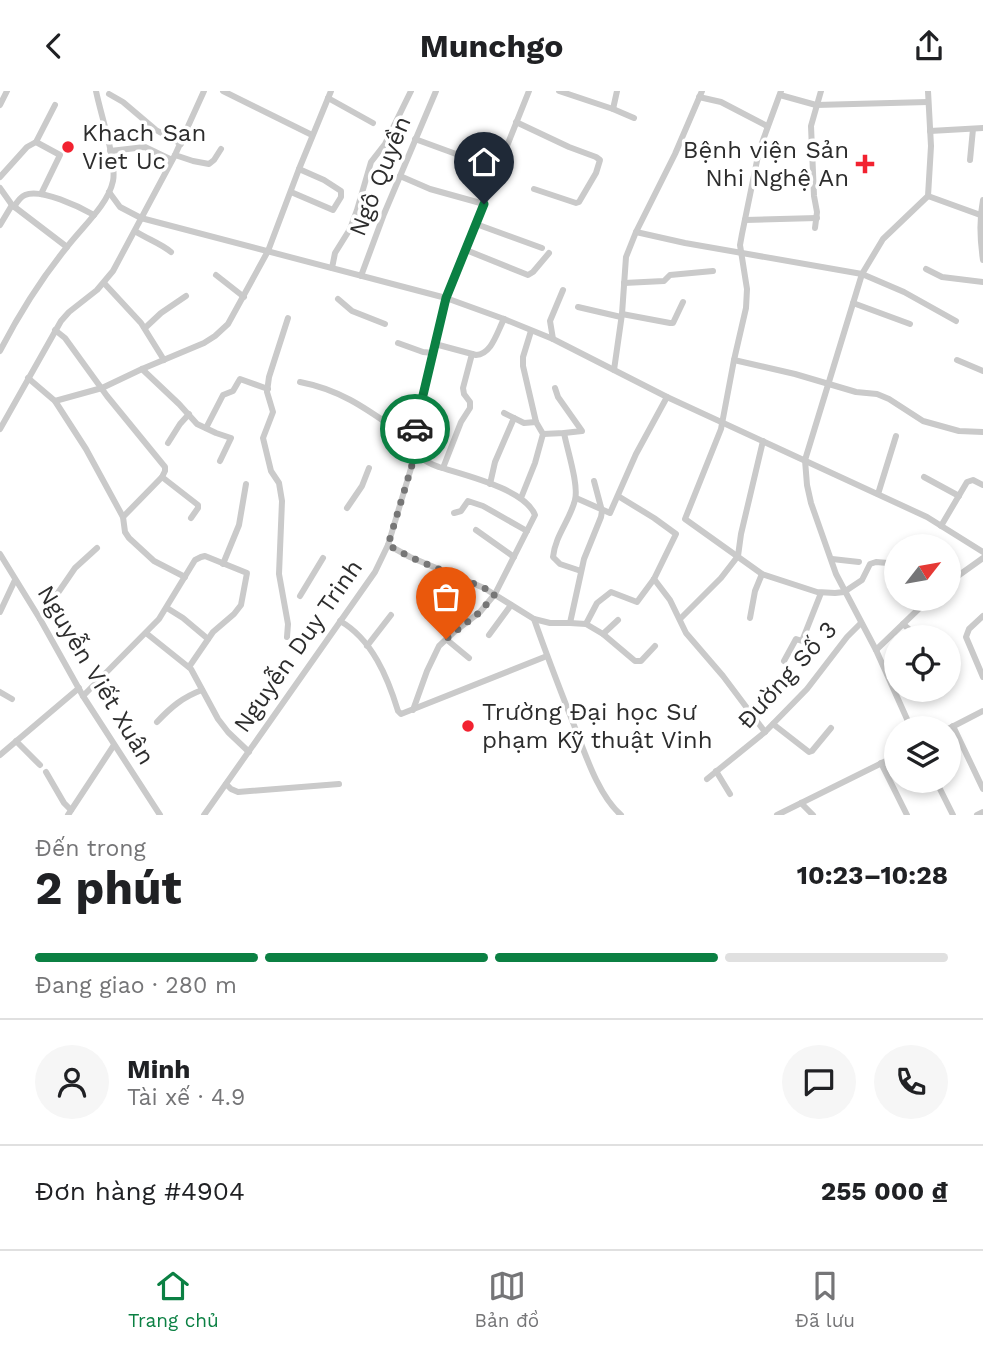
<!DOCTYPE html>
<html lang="vi">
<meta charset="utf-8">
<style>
body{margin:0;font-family:"Work Sans",sans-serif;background:#f6f6f6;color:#202124;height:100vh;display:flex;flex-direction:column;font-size:26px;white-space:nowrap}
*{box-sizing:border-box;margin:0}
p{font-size:23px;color:#757577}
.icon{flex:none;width:38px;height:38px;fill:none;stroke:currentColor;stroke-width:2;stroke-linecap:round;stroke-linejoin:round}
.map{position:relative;height:724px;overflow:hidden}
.panel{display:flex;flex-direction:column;background:#fff;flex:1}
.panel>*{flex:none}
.needle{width:46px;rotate:59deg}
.buttons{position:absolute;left:884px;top:443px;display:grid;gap:14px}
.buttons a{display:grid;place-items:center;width:77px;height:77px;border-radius:50%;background:#fff;box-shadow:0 4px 10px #0003;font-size:35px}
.pin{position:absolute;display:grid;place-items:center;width:60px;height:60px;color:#fff;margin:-72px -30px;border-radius:50% 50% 50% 0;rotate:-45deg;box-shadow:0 0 7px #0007}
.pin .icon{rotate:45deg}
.courier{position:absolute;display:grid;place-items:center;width:70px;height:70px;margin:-35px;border:5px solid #0b8043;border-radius:50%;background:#fff;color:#222;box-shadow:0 2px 9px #0007}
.head em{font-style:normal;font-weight:700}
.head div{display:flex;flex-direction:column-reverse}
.head{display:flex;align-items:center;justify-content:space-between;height:119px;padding:0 35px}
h1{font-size:46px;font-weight:700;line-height:52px}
.bar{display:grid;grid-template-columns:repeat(4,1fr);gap:10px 7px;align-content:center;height:84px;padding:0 35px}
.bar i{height:9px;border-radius:5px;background:#e0e0e0}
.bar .current{background:#0b8043}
.bar p{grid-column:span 4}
.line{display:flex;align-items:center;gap:18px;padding:0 35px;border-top:2px solid #e0e0e0}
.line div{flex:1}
.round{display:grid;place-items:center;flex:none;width:74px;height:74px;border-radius:37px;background:#f6f6f6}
header{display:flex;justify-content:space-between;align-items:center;height:91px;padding:0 35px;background:#fff;font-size:32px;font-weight:700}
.dock{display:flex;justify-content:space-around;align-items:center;height:98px;border-top:2px solid #e0e0e0;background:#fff;font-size:19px;color:#757577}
.dock a{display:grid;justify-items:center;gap:4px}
.dock .current{color:#0b8043}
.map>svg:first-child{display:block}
</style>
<header><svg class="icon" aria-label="back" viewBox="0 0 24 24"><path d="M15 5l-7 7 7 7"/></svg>Munchgo<svg class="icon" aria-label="share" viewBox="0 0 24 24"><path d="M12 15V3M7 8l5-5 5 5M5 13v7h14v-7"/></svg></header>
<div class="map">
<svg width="983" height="724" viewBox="0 0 983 724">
<rect width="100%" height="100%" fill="#fff"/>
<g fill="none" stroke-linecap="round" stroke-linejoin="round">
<g stroke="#cacaca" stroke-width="6">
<path d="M223,0L312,44"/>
<path d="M559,0L613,18L634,27"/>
<path d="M781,0L759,60L742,143L740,154L747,198L746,217L734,269L721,338L685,428L762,483L817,501L835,502L844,501L862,489L870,473L876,471L888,472L896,466"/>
<path d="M109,3L123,11L156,39L181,53"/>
<path d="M780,4L816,14L928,11"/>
<path d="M699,6L721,11L767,35"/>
<path d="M328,7L373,32"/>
<path d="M0,14L7,0"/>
<path d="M613,18L617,0"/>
<path d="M516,31L569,56L596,66L600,69L596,82L579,111L576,112L534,98"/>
<path d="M930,40L983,37"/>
<path d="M415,48L456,63C466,69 460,73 461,82L492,92"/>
<path d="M36,51L60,64L41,103"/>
<path d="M110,60L145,56L172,69"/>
<path d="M175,64L193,70L209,73L214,69L221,58"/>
<path d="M970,69L973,38"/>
<path d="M400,85L430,98L484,113"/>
<path d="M0,86L27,56L36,51L55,14"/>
<path d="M0,97L12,114L67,156"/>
<path d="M109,101L120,116L141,127L446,207L504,228L553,248L667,306L927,426L983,461"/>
<path d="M291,101L333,119L341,106V100L324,89L299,78"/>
<path d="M928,105L983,125"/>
<path d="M983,109C979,129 980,149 983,169"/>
<path d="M14,116C17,111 20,106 25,104C41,97 80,116 94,124"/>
<path d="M745,129L817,127"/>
<path d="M476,133L542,157"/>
<path d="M0,134L12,114"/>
<path d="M815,137L817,121L814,105L811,35L821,0"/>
<path d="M135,140C147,148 160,152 171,161"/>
<path d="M636,141L685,152L862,183L904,201L956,230"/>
<path d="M466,159L528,184L533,181L549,162"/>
<path d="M332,177L335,162L350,138L357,119L371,71L385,53L411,0"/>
<path d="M926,178L942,186L983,191"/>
<path d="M216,184L244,206"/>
<path d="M361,185L384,123L436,0"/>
<path d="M104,192L141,232L164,269"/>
<path d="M624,192L664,190L670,184L713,180"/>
<path d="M338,208L352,220L385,233"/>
<path d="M853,212L910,233"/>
<path d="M578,216L621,226"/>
<path d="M622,223L670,232H673L683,211"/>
<path d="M145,237L161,222L186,205"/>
<path d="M55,239L65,247L107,305L165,376V380L162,386L123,426"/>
<path d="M553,248L550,230L563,199"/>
<path d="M398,252L423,261L433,262"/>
<path d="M435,253L476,264C492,263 497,241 504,228"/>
<path d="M0,260C19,223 41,188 67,156C82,136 108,114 113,90C117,71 100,21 96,0"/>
<path d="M734,269L795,283L856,301L877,303L889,308L923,330L959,340L983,341"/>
<path d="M957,269L983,280"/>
<path d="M142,278L179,313L197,333L216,342L231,347L220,370"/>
<path d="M614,279L622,223L626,166L636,141L675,63L702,0"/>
<path d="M28,287L55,310L86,358L123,426L125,441L129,447L154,470L185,486"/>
<path d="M300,291C347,300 374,324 413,350"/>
<path d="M55,310L102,297L142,278L204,252L215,245L228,233L268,160L299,78L331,0"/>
<path d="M504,322L524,332L536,331"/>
<path d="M206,337L223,304L233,300L240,288L268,298"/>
<path d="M0,338L61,230L69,221L97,199L113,180L175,64L204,0"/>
<path d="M564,342C567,358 579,394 575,409C570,429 555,445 553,466L560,473L581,480"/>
<path d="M543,343L564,342L582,340L558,306L555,297"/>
<path d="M168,352L180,333L189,323"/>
<path d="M443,377L461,331L470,317V311L464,303L463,297L472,263"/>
<path d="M162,386L198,414V417L191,427"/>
<path d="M924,386L959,405"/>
<path d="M490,393L495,371L514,327"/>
<path d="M878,403L896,345"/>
<path d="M521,407L535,372L543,343L536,331L523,275V266L531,240"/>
<path d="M576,407L610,422L636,363L667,306"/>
<path d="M347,417L362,395L369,377"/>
<path d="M454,422L461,420L468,410L483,415L527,440"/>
<path d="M941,435L967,391L973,389L983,394"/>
<path d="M476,439L514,466"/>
<path d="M388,454L410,466L484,497L534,528L550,532H570L584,468L601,426L602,420L594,390"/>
<path d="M0,463L40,528L83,605L160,724"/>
<path d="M832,468L859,471"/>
<path d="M223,473L239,434L246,393"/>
<path d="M654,488L670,509L686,542L723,585L765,641"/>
<path d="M948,492L983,467"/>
<path d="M300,505L323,467"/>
<path d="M167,517L183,527L208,548"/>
<path d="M0,521L15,489"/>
<path d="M983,525L969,538L966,546L983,586"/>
<path d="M750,527L755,500L762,483"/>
<path d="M40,528L75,477L97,457"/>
<path d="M534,528C546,562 559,596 572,629C584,659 597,703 621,724"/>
<path d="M680,528L721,487L738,465L741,443L763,350"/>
<path d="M340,530C372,548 388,587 398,620L401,623L547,565"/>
<path d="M570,532L586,533L597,512L611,501L637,511L654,488L676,443L654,427L618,405"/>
<path d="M586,533L603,543L635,570H641L655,555"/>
<path d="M903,533L918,546"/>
<path d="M146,542L191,578L218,628L228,641L249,661"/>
<path d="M603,543L618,529"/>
<path d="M489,544L511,514"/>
<path d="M287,546L288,533L279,483L282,410L279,392L271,380L263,347L273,321L267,301L269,286L288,227"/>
<path d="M446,548L469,567"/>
<path d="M367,555L391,524"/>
<path d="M876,559L929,508"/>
<path d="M784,570L796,548L802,550L821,502"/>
<path d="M0,601L12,608"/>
<path d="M83,605L159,528L195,469L201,466L205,465L247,482L241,514L234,523L213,541L189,576"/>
<path d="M413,619L427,580L439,555L454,541L480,521L495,503L535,424C525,398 464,384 439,376C431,374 423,368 415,364"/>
<path d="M157,631C171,616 183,606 202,599"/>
<path d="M773,633L809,661L812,660L831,637"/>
<path d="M953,635L983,698"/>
<path d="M911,637L876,559L836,483L811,412L807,394L805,369L862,183L883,148L928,105L931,55L928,0"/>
<path d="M948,638L983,620"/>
<path d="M16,650L40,674"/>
<path d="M0,664L79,597"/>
<path d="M881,672L907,724"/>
<path d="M716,680L730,703"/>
<path d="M46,681L64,712L71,719"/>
<path d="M707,688L765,641L807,598L847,546L861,532"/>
<path d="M936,690L953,724"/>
<path d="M226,693L231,698L238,701L339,693"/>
<path d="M801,712L813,724"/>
<path d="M68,724L114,654"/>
<path d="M204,724L375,481L388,454L415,364L413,350L446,207L529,0"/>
<path d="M777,724L896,665"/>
<path d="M977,724L983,721"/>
</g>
</g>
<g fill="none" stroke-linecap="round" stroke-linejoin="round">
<path stroke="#767676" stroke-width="7" stroke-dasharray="0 12.6" d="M415,338L413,350L415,364L388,454L410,466L484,497L495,503L480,521L446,548"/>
<path stroke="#0b8043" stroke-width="9" d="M415,338L446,207L484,113"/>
</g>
<g fill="#f22230" stroke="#fff" stroke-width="2.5">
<circle cx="68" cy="56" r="7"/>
<path d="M861.5 62.5h7v7h7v7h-7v7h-7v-7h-7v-7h7z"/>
<circle cx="468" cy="635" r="7"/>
</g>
<g text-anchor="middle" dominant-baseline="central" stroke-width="7" stroke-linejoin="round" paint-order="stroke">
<g font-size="24" fill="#2d2d2d" stroke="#fff" text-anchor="start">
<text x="82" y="42">Khach San<tspan x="82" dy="28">Viet Uc</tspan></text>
<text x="849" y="59" text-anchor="end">Bệnh viện Sản<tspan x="849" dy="28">Nhi Nghệ An</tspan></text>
<text x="482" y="621">Trường Đại học Sư<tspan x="482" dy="28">phạm Kỹ thuật Vinh</tspan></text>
</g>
<g font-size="24" fill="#2d2d2d" stroke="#fff">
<text transform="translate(380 85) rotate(-68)">Ngô Quyền</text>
<text transform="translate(298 555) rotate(-55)">Nguyễn Duy Trinh</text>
<text transform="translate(96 584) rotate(59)">Nguyễn Viết Xuân</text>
<text transform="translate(787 584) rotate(-48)">Đường Số 3</text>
</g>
</g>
</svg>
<div class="buttons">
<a><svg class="needle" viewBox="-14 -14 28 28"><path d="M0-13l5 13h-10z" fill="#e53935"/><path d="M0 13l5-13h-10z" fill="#757577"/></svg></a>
<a><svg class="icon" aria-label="locate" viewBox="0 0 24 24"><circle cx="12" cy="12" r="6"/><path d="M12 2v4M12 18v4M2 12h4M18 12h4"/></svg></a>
<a><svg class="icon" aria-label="layers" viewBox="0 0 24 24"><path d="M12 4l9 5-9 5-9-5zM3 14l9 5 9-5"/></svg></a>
</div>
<div class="pin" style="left:446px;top:548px;background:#ea580c"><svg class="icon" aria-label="bag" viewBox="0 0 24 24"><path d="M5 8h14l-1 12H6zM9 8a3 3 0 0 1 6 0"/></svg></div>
<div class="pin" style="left:484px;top:113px;background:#1f2937"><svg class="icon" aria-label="home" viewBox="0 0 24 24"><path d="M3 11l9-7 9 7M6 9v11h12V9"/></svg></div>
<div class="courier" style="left:415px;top:338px"><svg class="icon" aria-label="car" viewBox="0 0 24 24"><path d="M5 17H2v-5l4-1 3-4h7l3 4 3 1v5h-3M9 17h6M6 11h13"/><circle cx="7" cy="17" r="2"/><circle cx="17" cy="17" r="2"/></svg></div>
</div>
<section class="panel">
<div class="head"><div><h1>2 phút</h1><p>Đến trong</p></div><em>10:23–10:28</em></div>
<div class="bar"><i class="current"></i><i class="current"></i><i class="current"></i><i></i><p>Đang giao · 280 m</p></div>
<div class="line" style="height:126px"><a class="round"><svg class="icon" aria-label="person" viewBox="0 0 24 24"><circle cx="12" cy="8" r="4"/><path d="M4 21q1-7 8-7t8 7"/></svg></a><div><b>Minh</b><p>Tài xế · 4.9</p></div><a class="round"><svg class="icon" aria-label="chat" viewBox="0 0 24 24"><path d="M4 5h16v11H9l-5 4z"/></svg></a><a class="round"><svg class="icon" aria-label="phone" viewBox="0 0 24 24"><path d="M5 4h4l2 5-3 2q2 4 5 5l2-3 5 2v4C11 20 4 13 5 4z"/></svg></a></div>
<div class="line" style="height:91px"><div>Đơn hàng #4904</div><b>255 000 ₫</b></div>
</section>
<nav class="dock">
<a class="current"><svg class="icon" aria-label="home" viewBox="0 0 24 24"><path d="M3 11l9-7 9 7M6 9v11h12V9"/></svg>Trang chủ</a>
<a><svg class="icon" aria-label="map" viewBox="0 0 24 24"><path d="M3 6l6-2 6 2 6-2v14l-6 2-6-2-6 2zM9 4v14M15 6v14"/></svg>Bản đồ</a>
<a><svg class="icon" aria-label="saved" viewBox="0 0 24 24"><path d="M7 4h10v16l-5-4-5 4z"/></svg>Đã lưu</a>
</nav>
